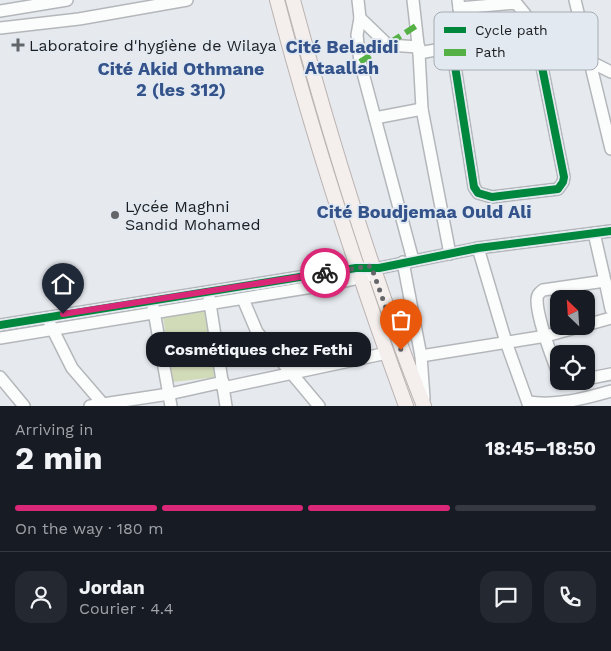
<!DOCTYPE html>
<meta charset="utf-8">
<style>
body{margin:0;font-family:"Work Sans",sans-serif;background:#242831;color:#f1f3f6;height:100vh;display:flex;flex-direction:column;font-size:19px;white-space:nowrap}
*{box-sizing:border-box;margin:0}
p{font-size:16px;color:#9ea1a6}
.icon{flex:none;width:28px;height:28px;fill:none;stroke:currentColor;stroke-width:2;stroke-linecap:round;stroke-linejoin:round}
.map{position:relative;height:406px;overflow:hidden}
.details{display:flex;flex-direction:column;background:#171b24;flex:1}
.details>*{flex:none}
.needle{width:32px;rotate:335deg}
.controls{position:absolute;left:550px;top:290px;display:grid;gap:10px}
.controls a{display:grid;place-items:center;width:45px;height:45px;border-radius:10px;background:#171b24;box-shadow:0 1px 4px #0004;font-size:25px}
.pin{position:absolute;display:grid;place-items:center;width:42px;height:42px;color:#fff;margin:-51px -21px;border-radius:50% 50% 50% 0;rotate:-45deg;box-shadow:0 0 5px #0007}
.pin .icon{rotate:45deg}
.courier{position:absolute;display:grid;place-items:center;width:50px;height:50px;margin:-25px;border:4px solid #db2777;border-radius:50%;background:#fff;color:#222;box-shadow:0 1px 6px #0007}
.bubble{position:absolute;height:35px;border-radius:15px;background:#171b24;box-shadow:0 1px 4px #0004;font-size:16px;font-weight:700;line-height:35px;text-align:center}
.headline em{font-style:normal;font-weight:700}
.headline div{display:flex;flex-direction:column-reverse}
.headline{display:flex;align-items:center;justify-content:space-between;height:85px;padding:0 15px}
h1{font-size:32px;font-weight:700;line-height:38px}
.bar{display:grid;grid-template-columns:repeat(4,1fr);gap:8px 5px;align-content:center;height:60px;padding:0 15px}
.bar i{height:6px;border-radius:4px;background:#363941}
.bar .selected{background:#db2777}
.bar p{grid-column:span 4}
.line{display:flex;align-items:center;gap:12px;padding:0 15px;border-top:1px solid #363941}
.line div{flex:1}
.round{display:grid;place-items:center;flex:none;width:52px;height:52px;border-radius:15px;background:#242831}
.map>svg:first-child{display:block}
</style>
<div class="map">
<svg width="611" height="406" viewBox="0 0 611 406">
<rect width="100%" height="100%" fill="#e6e9ee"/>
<path fill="#d2dbb8" d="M208,308L218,377L172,382L163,316Z"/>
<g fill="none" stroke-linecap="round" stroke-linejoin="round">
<defs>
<g id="minor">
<path d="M358,0L360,18L357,35L360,62L413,260"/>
<path d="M413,0L419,53L458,46"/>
<path d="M458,0L464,45L580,22"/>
<path d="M575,0L611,149"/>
<path d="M459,8L516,3L525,14L527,33"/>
<path d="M0,11L67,0"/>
<path d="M360,18L388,45L419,47"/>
<path d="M0,28L79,19L187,0"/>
<path d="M452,47L474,187L478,193L492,197L558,189L563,182L564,177L535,32"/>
<path d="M419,53L422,109L450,254"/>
<path d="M591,62L611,72"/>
<path d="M375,118L422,109"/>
<path d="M594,233L605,281"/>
<path d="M478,248L506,342L529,406"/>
<path d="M403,262L421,356L424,398"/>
<path d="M209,297L226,406"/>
<path d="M243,299L257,332L319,406"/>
<path d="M153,306L171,406"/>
<path d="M50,324L72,368L103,404L102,406"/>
<path d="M0,325L356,268H379L478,248L611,231"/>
<path d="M586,325L611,318"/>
<path d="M0,338L337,283L368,276"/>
<path d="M421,356L546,336L582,326"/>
<path d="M559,376C552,357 537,319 537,300C537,295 539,293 543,290L605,281L611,309"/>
<path d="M0,377L24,406"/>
<path d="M586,379L611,374"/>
<path d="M563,381H575"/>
<path d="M223,388L387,353"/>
<path d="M528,402C557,406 583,399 611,391"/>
<path d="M90,406L169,394L223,382"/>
</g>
<g id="major">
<path d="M277,0C313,138 357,272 406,406"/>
<path d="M293,0C330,138 371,273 424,406"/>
</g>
</defs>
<use href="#minor" stroke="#b4b7ba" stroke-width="14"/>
<use href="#major" stroke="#bbb3b1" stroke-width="16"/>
<use href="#minor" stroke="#fbfcfc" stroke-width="11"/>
<use href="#major" stroke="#f4efed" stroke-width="14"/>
<path stroke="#55b145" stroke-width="6" stroke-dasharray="12 6" stroke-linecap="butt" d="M360,62L416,26"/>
<defs>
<g id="cycleway">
<path d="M452,47L474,187L478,193L492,197L558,189L563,182L564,177L535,32"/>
<path d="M0,325L356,268H379L478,248L611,231"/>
</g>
</defs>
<use href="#cycleway" stroke="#e2e9f1" stroke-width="11"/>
<use href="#cycleway" stroke="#00873e" stroke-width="8"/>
</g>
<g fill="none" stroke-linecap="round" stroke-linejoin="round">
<path stroke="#636569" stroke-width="5" stroke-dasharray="0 9" d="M325,273L371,266L401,350"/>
<path stroke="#db2777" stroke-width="6" d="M63,314L325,273"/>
</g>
<g fill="#636569" stroke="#e2e9f1" stroke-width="2">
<path d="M15.5 37.5h5v5h5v5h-5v5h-5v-5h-5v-5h5z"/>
<circle cx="115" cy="215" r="5"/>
</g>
<g text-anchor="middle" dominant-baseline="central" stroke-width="4" stroke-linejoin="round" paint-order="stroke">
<g font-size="16" fill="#1c1e21" stroke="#e2e9f1" text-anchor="start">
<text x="29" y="45">Laboratoire d'hygiène de Wilaya</text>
<text x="125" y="206">Lycée Maghni<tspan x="125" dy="18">Sandid Mohamed</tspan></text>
</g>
<g font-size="18" font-weight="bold" fill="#34538b" stroke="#e2e9f1">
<text x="342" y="46">Cité Beladidi<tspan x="342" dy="21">Ataallah</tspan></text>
<text x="181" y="68">Cité Akid Othmane<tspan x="181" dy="21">2 (les 312)</tspan></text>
<text x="424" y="211">Cité Boudjemaa Ould Ali</text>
</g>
</g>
<rect x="434" y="12" width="164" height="58" rx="8" fill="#e2e9f1" stroke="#a7acb3" stroke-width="1"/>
<rect x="444" y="27" width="22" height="6" fill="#00873e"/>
<rect x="444" y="49" width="22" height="7" fill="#55b145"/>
<g font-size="14" fill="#1c1e21">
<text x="475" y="35">Cycle path</text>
<text x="475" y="57">Path</text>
</g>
</svg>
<div class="controls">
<a><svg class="needle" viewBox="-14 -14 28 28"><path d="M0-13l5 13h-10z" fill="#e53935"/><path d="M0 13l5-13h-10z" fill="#9ea1a6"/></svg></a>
<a><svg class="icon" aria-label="locate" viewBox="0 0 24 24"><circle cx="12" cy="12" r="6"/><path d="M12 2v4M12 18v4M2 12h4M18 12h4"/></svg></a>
</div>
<div class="pin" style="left:401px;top:350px;background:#ea580c"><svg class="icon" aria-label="bag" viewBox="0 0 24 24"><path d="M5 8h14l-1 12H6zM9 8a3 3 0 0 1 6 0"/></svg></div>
<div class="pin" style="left:63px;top:314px;background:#1f2937"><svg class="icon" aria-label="home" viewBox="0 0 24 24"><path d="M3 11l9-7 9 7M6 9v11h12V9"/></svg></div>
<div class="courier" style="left:325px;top:273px"><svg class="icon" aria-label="bike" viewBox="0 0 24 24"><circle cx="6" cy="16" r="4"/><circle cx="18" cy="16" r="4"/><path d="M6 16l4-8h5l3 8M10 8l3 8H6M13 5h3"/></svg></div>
<div class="bubble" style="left:146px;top:332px;width:225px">Cosmétiques chez Fethi</div>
</div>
<section class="details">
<div class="headline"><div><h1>2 min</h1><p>Arriving in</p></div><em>18:45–18:50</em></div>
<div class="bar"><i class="selected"></i><i class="selected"></i><i class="selected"></i><i></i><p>On the way · 180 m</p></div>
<div class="line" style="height:90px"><a class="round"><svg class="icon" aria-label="person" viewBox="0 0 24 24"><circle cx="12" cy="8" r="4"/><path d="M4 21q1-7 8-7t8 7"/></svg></a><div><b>Jordan</b><p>Courier · 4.4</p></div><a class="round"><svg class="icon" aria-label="chat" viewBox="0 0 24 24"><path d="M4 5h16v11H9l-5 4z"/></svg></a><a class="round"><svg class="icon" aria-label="phone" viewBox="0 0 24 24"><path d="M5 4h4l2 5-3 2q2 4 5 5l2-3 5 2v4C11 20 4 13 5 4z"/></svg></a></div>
</section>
